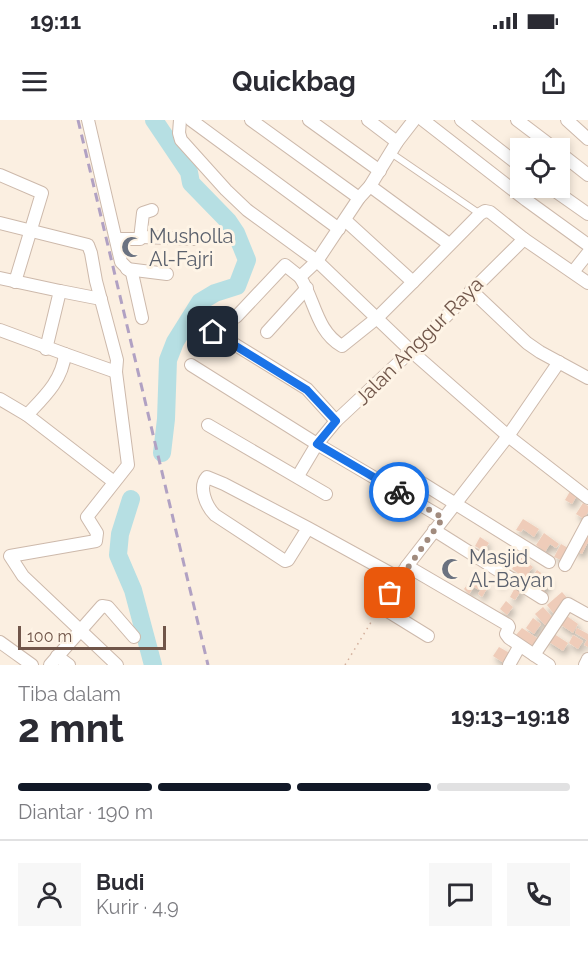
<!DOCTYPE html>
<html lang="id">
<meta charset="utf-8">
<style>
body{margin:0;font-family:Raleway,sans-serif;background:#f7f7f7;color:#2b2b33;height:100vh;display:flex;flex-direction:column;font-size:22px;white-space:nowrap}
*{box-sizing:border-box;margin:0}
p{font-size:20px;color:#7c7c81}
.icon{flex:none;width:33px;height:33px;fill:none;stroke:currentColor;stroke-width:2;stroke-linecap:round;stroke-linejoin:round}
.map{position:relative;height:545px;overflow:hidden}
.panel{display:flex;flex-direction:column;background:#fff;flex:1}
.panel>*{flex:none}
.controls{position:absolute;left:510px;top:18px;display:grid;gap:12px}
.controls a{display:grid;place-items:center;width:60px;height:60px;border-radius:0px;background:#fff;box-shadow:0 3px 9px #0003;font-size:30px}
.scale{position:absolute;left:18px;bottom:15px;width:148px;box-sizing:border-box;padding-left:6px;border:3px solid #705549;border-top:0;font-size:16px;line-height:21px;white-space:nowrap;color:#705549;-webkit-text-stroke:4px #fef4e6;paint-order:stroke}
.pin{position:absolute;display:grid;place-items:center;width:51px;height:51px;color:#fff;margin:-26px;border-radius:12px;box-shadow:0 3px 9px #0006}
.courier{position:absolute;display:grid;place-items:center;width:60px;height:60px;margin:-30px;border:4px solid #1a73e8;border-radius:50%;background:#fff;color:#222;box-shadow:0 2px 8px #0007}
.headline em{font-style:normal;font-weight:700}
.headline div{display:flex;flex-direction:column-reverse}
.headline{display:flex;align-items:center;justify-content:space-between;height:102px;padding:0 18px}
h1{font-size:39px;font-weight:700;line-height:45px}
.bar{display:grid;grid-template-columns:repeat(4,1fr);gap:9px 6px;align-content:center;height:72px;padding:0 18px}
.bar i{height:8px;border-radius:4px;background:#e1e1e2}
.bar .selected{background:#111827}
.bar p{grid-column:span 4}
.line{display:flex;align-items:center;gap:15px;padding:0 18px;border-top:2px solid #e1e1e2}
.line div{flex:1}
.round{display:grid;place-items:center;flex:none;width:63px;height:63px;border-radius:0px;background:#f7f7f7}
.status{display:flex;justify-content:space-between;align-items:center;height:42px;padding:0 30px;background:#fff;direction:ltr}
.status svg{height:16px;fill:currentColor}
header{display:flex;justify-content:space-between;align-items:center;height:78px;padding:0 18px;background:#fff;font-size:27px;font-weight:700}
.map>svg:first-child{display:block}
</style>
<div class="status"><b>19:11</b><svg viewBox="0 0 49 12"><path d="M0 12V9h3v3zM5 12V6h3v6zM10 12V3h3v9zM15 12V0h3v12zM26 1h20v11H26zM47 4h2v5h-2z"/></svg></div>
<header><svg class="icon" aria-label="menu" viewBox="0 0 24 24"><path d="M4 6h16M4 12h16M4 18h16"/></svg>Quickbag<svg class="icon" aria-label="share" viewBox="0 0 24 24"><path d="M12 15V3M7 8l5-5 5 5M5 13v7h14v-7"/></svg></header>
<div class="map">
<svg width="588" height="545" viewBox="0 0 588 545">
<defs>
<filter id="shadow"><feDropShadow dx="2.5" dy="4.5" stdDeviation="3" flood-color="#0004"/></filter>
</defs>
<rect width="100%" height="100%" fill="#fbefe1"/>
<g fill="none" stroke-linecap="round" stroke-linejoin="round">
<g stroke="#b6dfe3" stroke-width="18">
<path d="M154,0L189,52L191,63L228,101L236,113L247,140L237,166L215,173L200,182L175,222L168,240L166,299L162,333"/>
<path d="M131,379L120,414L118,435L133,470L153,545"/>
</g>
</g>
<g fill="#efccb9" filter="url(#shadow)">
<path d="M572,368L579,372L572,384L565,380Z"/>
<path d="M583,383L588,386V392L584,399L576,394Z"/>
<path d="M523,399L539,409L534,417L523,409L521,412L516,410Z"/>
<path d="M583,412L588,415V422L582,434L574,430Z"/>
<path d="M544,413L559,424L556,428L550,424L545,432L536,425Z"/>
<path d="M480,417L489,423L484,431L475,426Z"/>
<path d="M561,424L568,428L561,440L554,437Z"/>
<path d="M520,437L533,447L525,458L512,449Z"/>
<path d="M537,450L551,460L543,472L533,466L537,460L532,457Z"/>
<path d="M499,452L507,457L501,465L494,459Z"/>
<path d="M475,454L484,463L479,470L474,467L469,474L464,469Z"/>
<path d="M484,464L488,467L482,477L478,474Z"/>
<path d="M517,464L523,468L515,480L510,477Z"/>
<path d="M562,472L569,480L554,494L547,485Z"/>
<path d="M506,481L513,487L507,495L500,489Z"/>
<path d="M543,487L553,498L545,505L535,494Z"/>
<path d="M564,494L578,504L573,513L558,503Z"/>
<path d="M533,498L541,504L534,514L526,508Z"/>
<path d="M522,508L537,518L532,526L516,515Z"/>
<path d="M577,508L588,514V527L584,525L587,520L575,513Z"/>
<path d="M551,512L568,523L563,531L546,520Z"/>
<path d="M573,515L583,521L578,529L569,523Z"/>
<path d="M499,527L513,535L507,545L493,536Z"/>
</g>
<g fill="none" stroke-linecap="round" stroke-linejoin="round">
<defs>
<path id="lane" d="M391,33L480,94"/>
<g id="street">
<path d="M88,0L121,142L132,153L142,198"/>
<path d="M180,0L179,13L181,20L226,70L247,90L317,141L411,231L508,316L588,378"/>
<path d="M191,0L339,109"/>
<path d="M251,0L359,78"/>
<path d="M309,0L380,51"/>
<path d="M368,0L397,22"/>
<path d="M423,0L526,80L588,125"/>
<path d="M461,0L520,46"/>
<path d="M517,0L554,28"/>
<path d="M567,0L588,19"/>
<path d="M560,33L588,55"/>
<path d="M0,55L42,73L15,162"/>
<path d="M370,66L449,124"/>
<path d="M551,68L588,94"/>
<path d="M345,100L413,162L480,94L485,91L490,92L524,119L588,163"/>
<path d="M0,103L88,125L91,133L96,161L117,240L116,252L128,345L87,397L97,413L96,421L10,436L23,456L117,545"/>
<path d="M142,117L196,119"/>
<path d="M116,119H140L143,93L152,90"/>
<path d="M127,149L167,154"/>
<path d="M573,152L588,133"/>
<path d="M0,158L60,171L46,229"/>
<path d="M413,162L377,198L342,226C316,211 315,180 300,157L317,141L359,78L370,66L397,22L414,0"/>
<path d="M471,170L527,223L540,232L588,258"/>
<path d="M60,171L101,179"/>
<path d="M236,197L285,145L300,157"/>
<path d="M0,210L65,234"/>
<path d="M213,211L307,269L336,301"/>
<path d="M267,212L307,168"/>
<path d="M191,245L317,324L443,398"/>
<path d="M0,279L27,295L114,362"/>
<path d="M27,295C44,277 62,261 65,234L116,252"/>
<path d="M208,305L326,374"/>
<path d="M406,353L549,442"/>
<path d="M298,356L317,324L336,301L411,231L524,119"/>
<path d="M308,408L288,440L285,441L215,395C206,386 198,367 207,357L224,364L308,408L399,458"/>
<path d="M434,410L542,478"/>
<path d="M565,445L588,402"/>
<path d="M407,446L508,505L509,507L506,514L509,518L549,545"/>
<path d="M381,487L428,516"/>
<path d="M379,490L407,446L508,316L559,242"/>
<path d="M0,522L32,545"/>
<path d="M534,535L568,484L588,495"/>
<path d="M57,536L69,545"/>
<path d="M50,545L102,486L108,487L134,517"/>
<path d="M509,545L519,527"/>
<path d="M585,545L588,539"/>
</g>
</defs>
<use href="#lane" stroke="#cdb9ab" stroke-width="8"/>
<use href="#street" stroke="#cdb9ab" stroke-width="14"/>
<path stroke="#d3b09d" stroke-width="1.5" stroke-dasharray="1.5 4.5" stroke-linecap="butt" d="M345,545L373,499"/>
<use href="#lane" stroke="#fff" stroke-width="6"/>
<use href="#street" stroke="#fff" stroke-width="12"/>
<path stroke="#b1a1c3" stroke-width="3" stroke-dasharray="9 6" stroke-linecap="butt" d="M78,0L208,545"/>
</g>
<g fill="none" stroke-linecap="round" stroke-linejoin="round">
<path stroke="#a18b7e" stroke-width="6" stroke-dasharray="0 10.8" d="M390,473L443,398L399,372"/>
<path stroke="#1a73e8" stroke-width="8" d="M213,212L307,270L336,301L317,324L399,372"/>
</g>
<defs>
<symbol id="mosque-bare" viewBox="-9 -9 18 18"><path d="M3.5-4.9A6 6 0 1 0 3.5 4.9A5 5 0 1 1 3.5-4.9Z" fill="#6b7280" stroke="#fef4e6" stroke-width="2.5" paint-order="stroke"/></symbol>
</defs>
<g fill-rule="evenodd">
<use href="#mosque-bare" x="117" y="112" width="30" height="30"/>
<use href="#mosque-bare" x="437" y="434" width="30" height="30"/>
</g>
<g text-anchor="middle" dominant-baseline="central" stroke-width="6" stroke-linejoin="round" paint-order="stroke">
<g font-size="20" fill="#5b616d" stroke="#fef4e6" text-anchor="start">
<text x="149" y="116">Musholla<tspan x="149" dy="23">Al-Fajri</tspan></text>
<text x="469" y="437">Masjid<tspan x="469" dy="23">Al-Bayan</tspan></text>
</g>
<g font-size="20" fill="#705549" stroke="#fef4e6">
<text transform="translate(419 221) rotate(-45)">Jalan Anggur Raya</text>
</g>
</g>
</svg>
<div class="controls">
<a><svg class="icon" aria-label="locate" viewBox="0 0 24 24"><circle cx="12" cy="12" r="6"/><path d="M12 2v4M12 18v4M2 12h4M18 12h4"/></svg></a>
</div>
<div class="scale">100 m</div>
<div class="pin" style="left:390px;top:473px;background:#ea580c"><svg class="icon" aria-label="bag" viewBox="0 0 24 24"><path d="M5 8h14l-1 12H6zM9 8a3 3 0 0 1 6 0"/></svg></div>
<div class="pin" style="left:213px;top:212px;background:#1f2937"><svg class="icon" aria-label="home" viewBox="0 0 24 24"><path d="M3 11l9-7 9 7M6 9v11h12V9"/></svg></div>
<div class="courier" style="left:399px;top:372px"><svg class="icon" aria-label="bike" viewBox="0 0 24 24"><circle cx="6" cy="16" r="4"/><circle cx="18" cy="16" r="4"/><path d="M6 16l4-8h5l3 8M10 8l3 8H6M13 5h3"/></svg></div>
</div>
<section class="panel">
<div class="headline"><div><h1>2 mnt</h1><p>Tiba dalam</p></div><em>19:13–19:18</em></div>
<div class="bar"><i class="selected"></i><i class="selected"></i><i class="selected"></i><i></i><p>Diantar · 190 m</p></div>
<div class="line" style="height:108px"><a class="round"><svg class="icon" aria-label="person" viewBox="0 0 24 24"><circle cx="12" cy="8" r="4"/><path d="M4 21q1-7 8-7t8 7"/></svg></a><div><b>Budi</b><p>Kurir · 4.9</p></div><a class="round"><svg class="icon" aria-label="chat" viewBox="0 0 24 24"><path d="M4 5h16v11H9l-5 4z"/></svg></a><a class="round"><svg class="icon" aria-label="phone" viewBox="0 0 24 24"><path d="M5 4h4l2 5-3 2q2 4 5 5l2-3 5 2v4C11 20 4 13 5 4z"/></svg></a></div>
</section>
